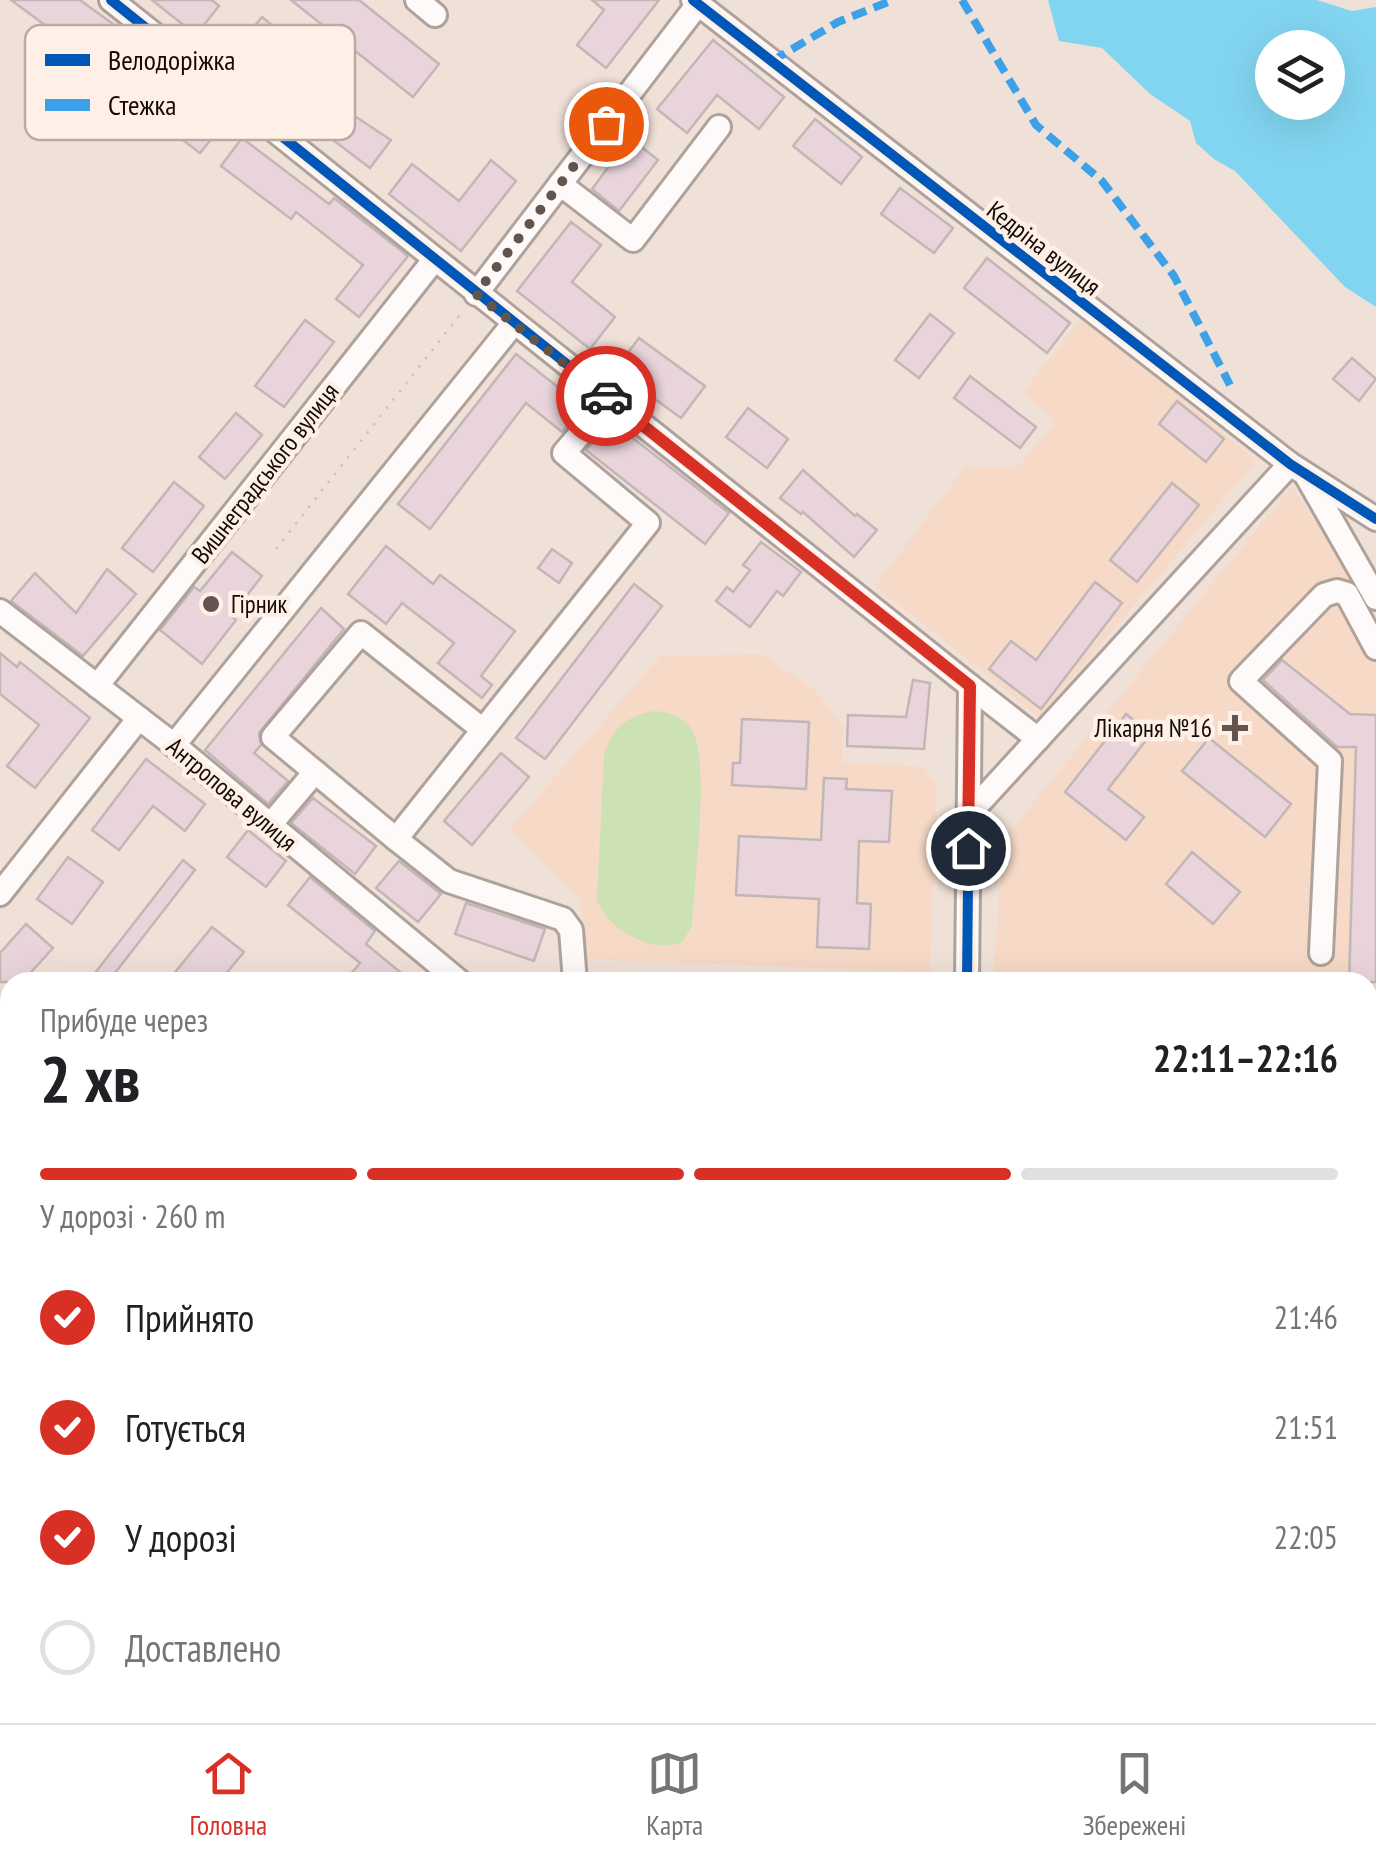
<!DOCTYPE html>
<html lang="uk">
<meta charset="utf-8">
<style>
body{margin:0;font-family:"PT Sans Narrow",sans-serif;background:#f2f2f2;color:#202124;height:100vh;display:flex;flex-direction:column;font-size:38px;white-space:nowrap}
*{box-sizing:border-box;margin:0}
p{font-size:32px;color:#757577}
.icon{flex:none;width:55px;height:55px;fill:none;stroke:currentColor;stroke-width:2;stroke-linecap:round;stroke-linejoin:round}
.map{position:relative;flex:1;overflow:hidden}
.panel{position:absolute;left:0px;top:972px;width:1378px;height:752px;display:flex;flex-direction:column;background:#fff;border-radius:30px 30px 0 0;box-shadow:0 10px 40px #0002}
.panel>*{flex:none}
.controls{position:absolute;left:1255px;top:30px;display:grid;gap:20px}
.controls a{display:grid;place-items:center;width:90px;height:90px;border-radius:50%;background:#fff;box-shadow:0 10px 40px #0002;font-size:50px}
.pin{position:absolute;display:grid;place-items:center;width:85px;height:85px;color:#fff;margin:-42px;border:5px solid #fff;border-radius:50%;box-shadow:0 2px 10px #0007}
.courier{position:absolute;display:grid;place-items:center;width:100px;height:100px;margin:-50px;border:8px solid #d93025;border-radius:50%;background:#fff;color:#222;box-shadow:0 2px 12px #0007}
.overview em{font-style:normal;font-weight:700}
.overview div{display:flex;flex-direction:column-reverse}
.overview{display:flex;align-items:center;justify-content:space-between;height:170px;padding:0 40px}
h1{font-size:65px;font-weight:700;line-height:75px}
.bar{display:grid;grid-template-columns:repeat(4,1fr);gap:15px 10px;align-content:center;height:120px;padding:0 40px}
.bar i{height:12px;border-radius:8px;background:#e0e0e0}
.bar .current{background:#d93025}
.bar p{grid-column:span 4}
ol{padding:0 40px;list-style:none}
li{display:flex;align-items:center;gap:30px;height:110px}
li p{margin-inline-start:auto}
li .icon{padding:10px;border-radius:50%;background:#d93025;color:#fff;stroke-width:4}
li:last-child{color:#757577}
li i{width:55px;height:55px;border:5px solid #e0e0e0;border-radius:50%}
.tab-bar{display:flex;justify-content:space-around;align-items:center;height:140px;border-top:2px solid #e0e0e0;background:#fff;font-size:28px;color:#757577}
.tab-bar a{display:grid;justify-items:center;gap:5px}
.tab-bar .current{color:#d93025}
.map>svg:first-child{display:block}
</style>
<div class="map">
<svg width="1376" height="1723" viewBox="0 0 1376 1723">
<rect width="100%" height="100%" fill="#f0e1d8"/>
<g fill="#f6d9c6">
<path d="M1084,316L1256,461L1039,717L875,586L965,467H1018L1056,421L1022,393Z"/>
<path d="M1292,486L1376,616V1058H1368V982H993L1003,840Z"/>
<path d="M762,654L814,689L843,726L842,762L923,767L937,784L930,972L586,959L580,899L510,829L660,656Z"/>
<path d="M0,1468H10V1715H292V1723H0Z"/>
<rect x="643" y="1715" width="140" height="8"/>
</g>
<path fill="#cce2b4" d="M654,711C670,712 685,717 693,732C710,766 694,883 692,926L682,942C652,955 606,929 597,899L604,755C612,728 627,716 654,711Z"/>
<path fill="#82d5f0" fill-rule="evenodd" d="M1048,0H1317L1352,11L1376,7V307L1345,287L1235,171L1214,159L1196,143L1190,121L1150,94L1102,48L1059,41ZM1272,48H1328V102H1272Z"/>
<g fill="#e8d4da" stroke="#c2b6b6" stroke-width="2.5">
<path d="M11,0H80L113,24L106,33L223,125L200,153L101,78L106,70Z"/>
<path d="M152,0H212L219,6L196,35Z"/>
<path d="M291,0H359L439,64L413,97Z"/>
<path d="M592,0H659L606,68L577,45L604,10Z"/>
<path d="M262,17L304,51L279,83L236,49Z"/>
<path d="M713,40L784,97L759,129L717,95L687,133L657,109Z"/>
<path d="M325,77L352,99L344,109L391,140L370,168L325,134L321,138L294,117Z"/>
<path d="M815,119L862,157L841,184L793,146Z"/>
<path d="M242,138L329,204L334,198L408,256L359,317L336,299L363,265L296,212L291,219L221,166Z"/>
<path d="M630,138L658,160L619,211L592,189Z"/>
<path d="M491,160L516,181L461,251L389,194L412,164L459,201Z"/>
<path d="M900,188L953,228L934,253L881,214Z"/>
<path d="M571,222L601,245L572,282L615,317L590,349L517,291Z"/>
<path d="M987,258L1070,323L1047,353L964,288Z"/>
<path d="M930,314L954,333L919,378L895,360Z"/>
<path d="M305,320L334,342L284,407L255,386Z"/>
<path d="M639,338L705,386L681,418L615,370Z"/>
<path d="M516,354L583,407L562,432L526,403L430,529L398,504Z"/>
<path d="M1352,358L1376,379L1359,401L1333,379Z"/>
<path d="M970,376L1036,427L1020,448L954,398Z"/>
<path d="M1177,401L1224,439L1206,462L1159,424Z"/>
<path d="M748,408L788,439L767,468L726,437Z"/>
<path d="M236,413L262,435L225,479L199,457Z"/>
<path d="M611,421L729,513L705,544L586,450Z"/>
<path d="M803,470L855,516L857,514L877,530L854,557L803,512L801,514L780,498Z"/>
<path d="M174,482L204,506L153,572L122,548Z"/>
<path d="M1172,483L1199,505L1137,582L1110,560Z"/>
<path d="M761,542L801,572L783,596L777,591L750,627L716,601L727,587L733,592L750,570L743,565Z"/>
<path d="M386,546L433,584L440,575L515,631L481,676L492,685L482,698L438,663L454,643L402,603L386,624L348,594Z"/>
<path d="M552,549L572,563L559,583L538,568Z"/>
<path d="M232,552L262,576L231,616L236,620L202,664L160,630L194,587L200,591Z"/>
<path d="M107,569L136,594L83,656L11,601L35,573L76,613Z"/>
<path d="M1095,582L1122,603L1041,709L989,669L1011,641L1036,660Z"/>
<path d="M634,584L662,606L545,759L516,738Z"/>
<path d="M321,608L344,629L259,733L261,745L254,753L288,781L268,804L205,750Z"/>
<path d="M0,653L17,667L20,662L90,718L35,788L7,766L39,725L0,694Z"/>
<path d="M1282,660L1350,714L1376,715V982H1349L1356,747H1337L1263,680Z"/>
<path d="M913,680L930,683L924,749L847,746L848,715L906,717Z"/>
<path d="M1126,714L1151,734L1108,789L1144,817L1126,840L1065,792Z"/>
<path d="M742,719L809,722L806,789L732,785L733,763H740Z"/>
<path d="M1209,738L1291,804L1265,837L1182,771Z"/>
<path d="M501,753L529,777L472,845L444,821Z"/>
<path d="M146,759L205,804L185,831L153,806L119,850L92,830Z"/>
<path d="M824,778L847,779L846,789L892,791L889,842L859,841L857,903L871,904L869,949L817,947L819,899L736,895L739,836L821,840Z"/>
<path d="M313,798L376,846L355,874L291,823Z"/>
<path d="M248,830L286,861L266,887L227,857Z"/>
<path d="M1192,852L1240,892L1213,924L1166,884Z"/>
<path d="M68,857L103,882L72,924L37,899Z"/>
<path d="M183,860L195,870L108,982H88Z"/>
<path d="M399,861L441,894L418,922L376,888Z"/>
<path d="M310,877L375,931L366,944L412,982H344L360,963L288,905Z"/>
<path d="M466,903L545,929L534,961L455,934Z"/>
<path d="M26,924L53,948L22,982H0V953Z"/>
<path d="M212,927L244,952L219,982H167Z"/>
</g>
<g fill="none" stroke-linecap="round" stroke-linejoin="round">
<defs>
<g id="minor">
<path d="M111,0L970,686L967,982"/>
<path d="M417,0L435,15"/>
<path d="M693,0L1290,464L1376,519"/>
<path d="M560,184L633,240L719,127"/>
<path d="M476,294L698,4"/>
<path d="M1307,477L1376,598"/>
<path d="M0,611L174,745L460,982"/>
<path d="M97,686L434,260"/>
<path d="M970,686L1038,739"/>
<path d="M483,730L361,633L273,737L396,839L648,523L564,453L610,399"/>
<path d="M174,745L514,323"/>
<path d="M969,814L1290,464"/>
<path d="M270,825L315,772"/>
<path d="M396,839L449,881L563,919L571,930L575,982"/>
<path d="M0,894L139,718"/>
<path d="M1321,953L1330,761L1241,681L1324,595L1337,591L1347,594L1376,648"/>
<path d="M1368,1064H1376"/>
<path d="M0,1207L10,1215"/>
<path d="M1368,1701H1376"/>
<path d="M428,1723V1715"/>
<path d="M481,1723V1715"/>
<path d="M563,1723V1715"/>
<path d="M959,1723V1715"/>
<path d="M1289,1723V1715"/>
</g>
<g id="major">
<path d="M0,1436H10"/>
<path d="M1368,1449H1376"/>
</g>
</defs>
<use href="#minor" stroke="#afa29a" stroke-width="28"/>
<use href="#major" stroke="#c6bfba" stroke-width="35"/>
<path stroke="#c8c4c1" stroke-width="2.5" stroke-dasharray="2.5 8" stroke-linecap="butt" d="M276,549L463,311"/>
<use href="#minor" stroke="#fdfaf9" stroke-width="22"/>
<use href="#major" stroke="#f2e8e5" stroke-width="30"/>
<g stroke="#3da1e9" stroke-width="8" stroke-dasharray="15 8" stroke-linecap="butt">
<path d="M962,0L1036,125L1102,181L1174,276L1230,385"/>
<path d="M772,61L838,22L893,0"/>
<path d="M793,1715V1723"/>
<path d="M831,1715V1723"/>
<path d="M811,1723L812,1715"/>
<path d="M853,1723V1715"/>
</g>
<defs>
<g id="cycleway">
<path d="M111,0L970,686L967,982"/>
<path d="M693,0L1290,464L1376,519"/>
</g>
</defs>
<use href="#cycleway" stroke="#fef0e7" stroke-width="16"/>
<use href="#cycleway" stroke="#0057b8" stroke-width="10"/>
</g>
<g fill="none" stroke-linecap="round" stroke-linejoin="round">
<path stroke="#61554e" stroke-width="10" stroke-dasharray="0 18" d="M606,124L476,294L606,396"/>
<path stroke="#d93025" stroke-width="12" d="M606,396L970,686L968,848"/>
</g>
<g fill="#61554e" stroke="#fef0e7" stroke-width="4">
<circle cx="211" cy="604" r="10"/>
<path d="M1230 713h10v10h10v10h-10v10h-10v-10h-10v-10h10z"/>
</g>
<g text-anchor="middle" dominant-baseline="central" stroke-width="9" stroke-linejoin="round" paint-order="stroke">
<g font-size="25" fill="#140904" stroke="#fef0e7">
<text transform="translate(1044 248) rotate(38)">Кедріна вулиця</text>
<text transform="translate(265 473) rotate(-52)">Вишнеградського вулиця</text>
<text transform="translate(232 794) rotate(40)">Антропова вулиця</text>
</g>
<g font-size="25" fill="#140904" stroke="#fef0e7" text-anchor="start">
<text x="231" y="604">Гірник</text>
<text x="1212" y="728" text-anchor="end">Лікарня №16</text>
</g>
</g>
<rect x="25" y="25" width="330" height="115" rx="15" fill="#fef0e7" stroke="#b8aba3" stroke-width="2.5"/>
<rect x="45" y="54" width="45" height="12" fill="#0057b8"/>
<rect x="45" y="99" width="45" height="12" fill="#3da1e9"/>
<g font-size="28" fill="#140904">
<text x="108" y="70">Велодоріжка</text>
<text x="108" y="115">Стежка</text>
</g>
</svg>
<div class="controls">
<a><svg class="icon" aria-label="layers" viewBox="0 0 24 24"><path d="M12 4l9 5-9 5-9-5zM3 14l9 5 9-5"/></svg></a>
</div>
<div class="pin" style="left:606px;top:124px;background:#ea580c"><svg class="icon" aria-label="bag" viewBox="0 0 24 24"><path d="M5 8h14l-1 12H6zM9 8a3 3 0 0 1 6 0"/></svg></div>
<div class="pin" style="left:968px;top:848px;background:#1f2937"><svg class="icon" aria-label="home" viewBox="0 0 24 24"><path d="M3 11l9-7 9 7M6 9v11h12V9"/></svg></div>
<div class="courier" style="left:606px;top:396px"><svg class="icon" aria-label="car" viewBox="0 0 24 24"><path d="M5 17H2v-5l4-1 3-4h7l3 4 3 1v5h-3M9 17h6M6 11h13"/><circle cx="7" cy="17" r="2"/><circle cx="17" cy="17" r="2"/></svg></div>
<section class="panel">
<div class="overview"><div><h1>2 хв</h1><p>Прибуде через</p></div><em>22:11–22:16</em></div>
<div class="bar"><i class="current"></i><i class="current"></i><i class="current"></i><i></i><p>У дорозі · 260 m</p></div>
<ol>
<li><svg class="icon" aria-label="check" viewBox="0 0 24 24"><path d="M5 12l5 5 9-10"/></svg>Прийнято<p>21:46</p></li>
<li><svg class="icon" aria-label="check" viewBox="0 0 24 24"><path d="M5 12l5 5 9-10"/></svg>Готується<p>21:51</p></li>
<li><svg class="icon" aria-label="check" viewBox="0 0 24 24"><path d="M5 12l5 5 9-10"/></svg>У дорозі<p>22:05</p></li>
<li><i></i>Доставлено</li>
</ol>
</section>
</div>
<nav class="tab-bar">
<a class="current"><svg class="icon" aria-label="home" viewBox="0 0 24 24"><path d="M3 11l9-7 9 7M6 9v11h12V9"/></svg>Головна</a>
<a><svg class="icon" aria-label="map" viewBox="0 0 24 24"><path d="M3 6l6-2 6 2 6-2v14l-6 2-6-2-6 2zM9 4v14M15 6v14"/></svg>Карта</a>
<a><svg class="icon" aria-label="saved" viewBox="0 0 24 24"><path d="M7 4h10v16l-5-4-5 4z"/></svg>Збережені</a>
</nav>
